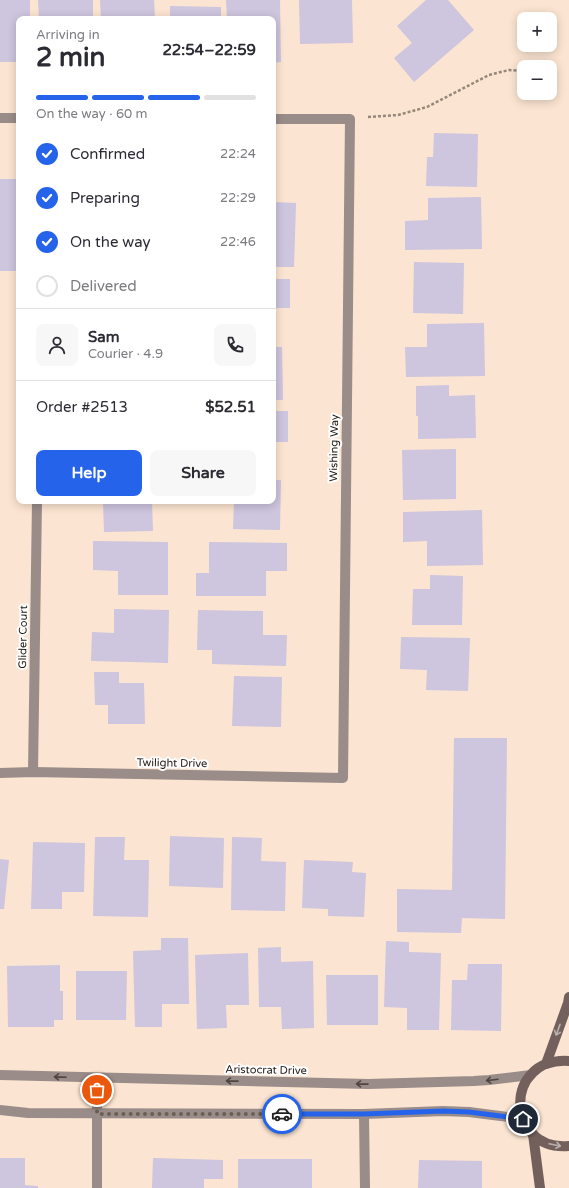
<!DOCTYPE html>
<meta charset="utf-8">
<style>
body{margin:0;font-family:"Varela Round",sans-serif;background:#f7f7f7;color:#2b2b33;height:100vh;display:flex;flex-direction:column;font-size:15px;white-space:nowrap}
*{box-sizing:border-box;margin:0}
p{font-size:13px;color:#7c7c81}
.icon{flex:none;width:22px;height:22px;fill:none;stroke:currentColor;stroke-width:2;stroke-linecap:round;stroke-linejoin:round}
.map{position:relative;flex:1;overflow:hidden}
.details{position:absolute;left:16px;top:16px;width:260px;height:488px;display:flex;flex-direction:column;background:#fff;border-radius:8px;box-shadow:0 2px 10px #0003}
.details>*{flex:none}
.buttons{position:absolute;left:517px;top:12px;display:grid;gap:8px}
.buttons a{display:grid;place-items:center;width:40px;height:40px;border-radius:8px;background:#fff;box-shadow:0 2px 10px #0003;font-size:20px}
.pin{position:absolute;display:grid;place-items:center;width:34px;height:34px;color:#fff;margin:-17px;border:2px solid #fff;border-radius:50%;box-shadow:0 1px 4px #0007}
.courier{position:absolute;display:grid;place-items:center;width:40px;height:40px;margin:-20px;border:3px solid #2563eb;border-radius:50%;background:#fff;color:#222;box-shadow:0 1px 5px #0007}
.overview em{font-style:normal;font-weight:700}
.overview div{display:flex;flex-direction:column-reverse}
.overview{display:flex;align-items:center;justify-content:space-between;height:68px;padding:0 20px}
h1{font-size:26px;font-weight:700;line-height:30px}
.bar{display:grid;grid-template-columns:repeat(4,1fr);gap:6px 4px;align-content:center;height:48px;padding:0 20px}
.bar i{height:5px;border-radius:3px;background:#e1e1e2}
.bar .current{background:#2563eb}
.bar p{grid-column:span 4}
.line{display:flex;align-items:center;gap:10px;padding:0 20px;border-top:1px solid #e1e1e2}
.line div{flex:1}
.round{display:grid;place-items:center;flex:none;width:42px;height:42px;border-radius:8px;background:#f7f7f7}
ol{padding:0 20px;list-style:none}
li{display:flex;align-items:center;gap:12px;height:44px}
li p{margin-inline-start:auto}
li .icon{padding:4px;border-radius:50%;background:#2563eb;color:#fff;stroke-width:4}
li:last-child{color:#7c7c81}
li i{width:22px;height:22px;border:2px solid #e1e1e2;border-radius:50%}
.primary-button{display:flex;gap:8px;margin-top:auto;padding:8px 20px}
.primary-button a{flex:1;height:46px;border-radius:8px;background:#2563eb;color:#fff;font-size:16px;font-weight:700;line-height:46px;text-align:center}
.primary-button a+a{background:#f7f7f7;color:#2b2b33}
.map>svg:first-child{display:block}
</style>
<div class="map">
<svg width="569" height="1188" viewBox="0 0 569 1188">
<rect width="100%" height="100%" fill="#fbe4d1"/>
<g fill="#cec5de">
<path d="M0,0H30V19H19V62H0Z"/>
<path d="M38,0H93V19H39Z"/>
<path d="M100,0H154L155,19H101Z"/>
<path d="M226,0H280L281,62L273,63V19H227Z"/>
<path d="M299,0H352L353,43L300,44Z"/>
<path d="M426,0H448L474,30L414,82L394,58L412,43L397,26Z"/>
<path d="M170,6L221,7V19H170Z"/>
<path d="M434,133L478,134L477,187L426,186L427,157H433Z"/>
<path d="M0,179H17V204L19,203V271H0Z"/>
<path d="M481,197L482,249L405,250V221L428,220V198Z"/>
<path d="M273,202L296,203L294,267H273Z"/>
<path d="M414,262L464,263L463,314L413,313Z"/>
<rect x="273" y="279" width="17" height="29"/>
<path d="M484,323L485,376L406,377L405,347H427V324Z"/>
<path d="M273,347H282L283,400H273Z"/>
<path d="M449,385V396L475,395L476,438L418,439V416H416V386Z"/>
<rect x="273" y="411" width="15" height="31"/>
<path d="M456,449V499L403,500L402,450Z"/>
<path d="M273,480H281L280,530L233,529L234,501H273Z"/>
<path d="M103,501H152L153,531L104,532Z"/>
<path d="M482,510L483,565L427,566V541L403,542V512Z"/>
<path d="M93,541L168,542V595H118V571L93,570Z"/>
<path d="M209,542L287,543V571H266V596H196V573H209Z"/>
<path d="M430,575L463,576L462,625H412L413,589H430Z"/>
<path d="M114,609L169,610L168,663L91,661L92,632L114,633Z"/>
<path d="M198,610L263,611V635H287L286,666L212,664V650H197Z"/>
<path d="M401,637L470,638L468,691L426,690L427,670L400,669Z"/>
<path d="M94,672H119V683H144L145,724H108V705H95Z"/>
<path d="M234,676L282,677L281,727L232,726Z"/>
<path d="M454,738H507L505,919L462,918L461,933L397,932V889L452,890Z"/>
<path d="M170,836L224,838L223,888L169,886Z"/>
<path d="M95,837H125L124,860H149L148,917L93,916Z"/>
<path d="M232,837L262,838L261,861L286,862L285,911L231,910Z"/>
<path d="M33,842L85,843L84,892H62V909H31Z"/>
<path d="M0,859L9,860L4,909H0Z"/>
<path d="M304,860L353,862L352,872L366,873L364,917L328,916V909L302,908Z"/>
<path d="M161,938H188L189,1004H162V1027H135L133,951L161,950Z"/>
<path d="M386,941L409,942V952L441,953L439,1030H407V1008L384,1007Z"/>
<path d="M281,947V962L313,961L314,1028L282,1029L281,1007H259L258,948Z"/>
<path d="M248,953L249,1005H226L227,1028L197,1029L195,955Z"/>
<path d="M468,964H502L501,1031L451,1030L452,980H467Z"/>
<path d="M60,965V991H63V1020H54V1027H8L7,966Z"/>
<path d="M76,971H127L126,1020H76Z"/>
<path d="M326,975H378V1025H327Z"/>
<path d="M0,1158H25V1185L38,1186V1188H0Z"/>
<path d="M153,1158L223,1160V1179H204V1188H152Z"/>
<rect x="238" y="1159" width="74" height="29"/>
<path d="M419,1160L482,1161V1188H418Z"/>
</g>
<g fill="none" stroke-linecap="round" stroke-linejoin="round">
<path stroke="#978779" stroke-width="2.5" stroke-dasharray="3 2" stroke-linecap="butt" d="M368,117L398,115L427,107L489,75L509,70L522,71"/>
<g stroke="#998c89" stroke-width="10">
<path d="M0,118H19"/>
<path d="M33,772L37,501"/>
<path d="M0,773L33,772L343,778L350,119H273"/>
<path d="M0,1075L368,1084L474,1081L489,1080L531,1075"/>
<path d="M97,1078V1188"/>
<path d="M0,1110L28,1113L364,1114L443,1111L469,1112L523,1119"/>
<path d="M364,1114L365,1188"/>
</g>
<g stroke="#73605c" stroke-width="10">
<path d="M569,1061C502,1057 506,1152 569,1146"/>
<path d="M546,1064L568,1003L569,997"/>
<path d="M533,1134L540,1188"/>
</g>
</g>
<defs><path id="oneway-shaft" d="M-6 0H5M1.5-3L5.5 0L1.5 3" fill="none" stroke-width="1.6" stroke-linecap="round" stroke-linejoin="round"/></defs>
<g stroke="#b9b0ae">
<use href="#oneway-shaft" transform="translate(558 1030) rotate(110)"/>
<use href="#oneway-shaft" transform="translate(555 1145) rotate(12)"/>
</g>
<g stroke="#4f4640">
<use href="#oneway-shaft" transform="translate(60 1077) rotate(-178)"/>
<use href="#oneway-shaft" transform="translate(492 1080) rotate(173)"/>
<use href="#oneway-shaft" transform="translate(232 1081) rotate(-179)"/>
<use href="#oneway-shaft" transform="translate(362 1084) rotate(-179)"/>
</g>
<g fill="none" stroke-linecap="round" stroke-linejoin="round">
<path stroke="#6b5f54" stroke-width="4" stroke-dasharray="0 7.2" d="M97,1090V1114H282"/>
<path stroke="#2563eb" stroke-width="5" d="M282,1114H364L443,1111L469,1112L523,1119"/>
</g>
<g text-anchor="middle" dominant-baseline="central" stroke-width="4" stroke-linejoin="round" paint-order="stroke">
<g font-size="11" fill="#1e1710" stroke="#fff">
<text transform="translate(334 448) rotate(-89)">Wishing Way</text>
<text transform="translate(23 637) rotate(-89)">Glider Court</text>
<text transform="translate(172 763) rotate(1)">Twilight Drive</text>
<text transform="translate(266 1070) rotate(1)">Aristocrat Drive</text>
</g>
</g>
</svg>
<div class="buttons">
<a>+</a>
<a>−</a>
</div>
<div class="pin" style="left:97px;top:1090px;background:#ea580c"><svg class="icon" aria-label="bag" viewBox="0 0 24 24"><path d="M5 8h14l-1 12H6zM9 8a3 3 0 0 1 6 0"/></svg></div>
<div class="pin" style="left:523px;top:1119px;background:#1f2937"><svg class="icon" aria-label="home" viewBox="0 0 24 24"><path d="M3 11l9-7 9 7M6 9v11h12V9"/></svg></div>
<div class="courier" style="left:282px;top:1114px"><svg class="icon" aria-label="car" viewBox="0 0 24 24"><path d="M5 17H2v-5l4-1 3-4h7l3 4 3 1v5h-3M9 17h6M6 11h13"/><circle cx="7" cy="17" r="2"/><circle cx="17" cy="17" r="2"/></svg></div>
<section class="details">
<div class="overview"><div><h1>2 min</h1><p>Arriving in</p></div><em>22:54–22:59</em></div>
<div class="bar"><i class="current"></i><i class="current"></i><i class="current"></i><i></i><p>On the way · 60 m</p></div>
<ol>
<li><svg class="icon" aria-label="check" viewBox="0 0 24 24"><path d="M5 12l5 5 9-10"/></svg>Confirmed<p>22:24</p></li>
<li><svg class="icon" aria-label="check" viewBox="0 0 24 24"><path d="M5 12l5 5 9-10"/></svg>Preparing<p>22:29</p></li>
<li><svg class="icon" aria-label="check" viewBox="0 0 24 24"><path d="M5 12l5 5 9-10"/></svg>On the way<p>22:46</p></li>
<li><i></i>Delivered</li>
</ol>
<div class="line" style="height:72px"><a class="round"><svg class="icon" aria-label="person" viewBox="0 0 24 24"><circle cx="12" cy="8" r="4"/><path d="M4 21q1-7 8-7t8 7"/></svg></a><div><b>Sam</b><p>Courier · 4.9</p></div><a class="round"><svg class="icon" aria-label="phone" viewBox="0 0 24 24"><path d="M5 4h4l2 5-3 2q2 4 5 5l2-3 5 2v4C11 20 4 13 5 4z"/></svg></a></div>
<div class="line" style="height:52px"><div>Order #2513</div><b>$52.51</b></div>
<div class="primary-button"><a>Help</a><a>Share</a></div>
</section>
</div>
